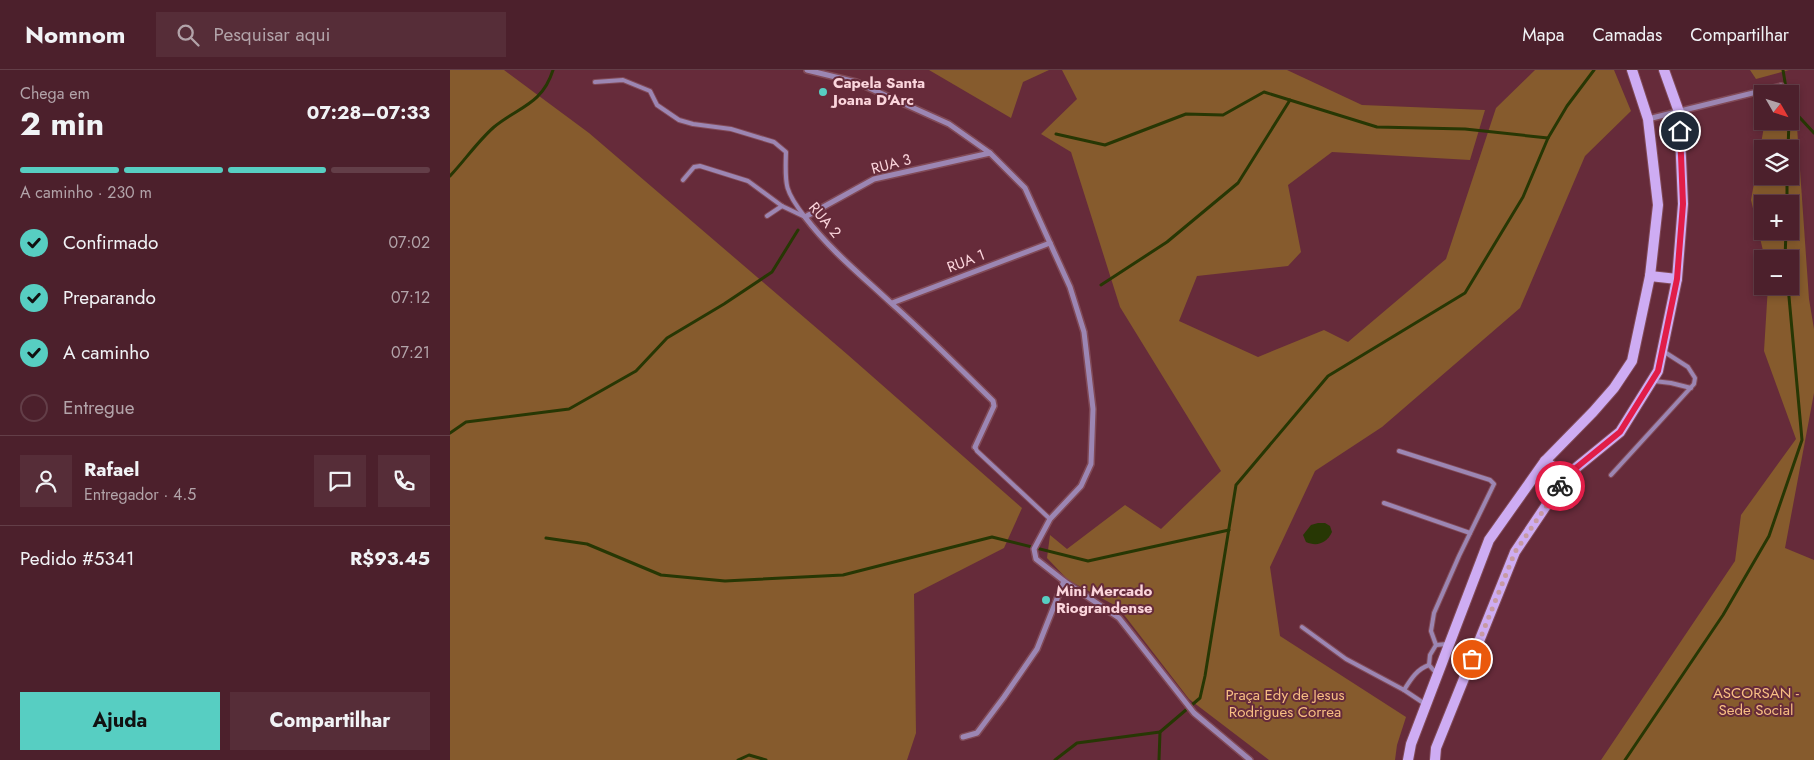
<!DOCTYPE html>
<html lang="pt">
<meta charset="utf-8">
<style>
body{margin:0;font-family:Jost,sans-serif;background:#562d38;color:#f1f3f6;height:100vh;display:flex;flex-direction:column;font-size:19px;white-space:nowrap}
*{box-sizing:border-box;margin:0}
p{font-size:16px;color:#b2a3a9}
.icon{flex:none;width:28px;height:28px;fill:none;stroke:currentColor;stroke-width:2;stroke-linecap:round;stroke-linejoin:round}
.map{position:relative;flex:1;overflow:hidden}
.drawer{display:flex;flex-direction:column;background:#4c202c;width:450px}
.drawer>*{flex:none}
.needle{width:32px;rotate:129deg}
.buttons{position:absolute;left:1304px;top:15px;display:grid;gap:10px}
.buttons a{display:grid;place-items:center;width:45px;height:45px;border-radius:0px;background:#4c202c;box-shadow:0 2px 8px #0003,0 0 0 1px #633e48;font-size:25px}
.pin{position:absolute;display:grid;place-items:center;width:42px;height:42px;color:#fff;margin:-21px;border:2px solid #fff;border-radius:50%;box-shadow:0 1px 5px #0007}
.courier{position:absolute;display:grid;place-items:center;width:50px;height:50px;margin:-25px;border:4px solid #e11d48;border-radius:50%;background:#fff;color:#222;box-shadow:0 1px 6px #0007}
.overview em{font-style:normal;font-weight:700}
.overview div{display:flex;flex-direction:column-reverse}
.overview{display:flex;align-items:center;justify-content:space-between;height:85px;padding:0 20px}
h1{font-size:32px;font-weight:700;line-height:38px}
.bar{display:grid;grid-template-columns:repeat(4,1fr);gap:8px 5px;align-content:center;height:60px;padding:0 20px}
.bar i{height:6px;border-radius:4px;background:#633e48}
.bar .current{background:#57cec2}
.bar p{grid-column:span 4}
.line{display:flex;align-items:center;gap:12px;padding:0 20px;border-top:1px solid #633e48}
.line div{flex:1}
.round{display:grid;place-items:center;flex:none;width:52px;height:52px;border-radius:0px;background:#562d38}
ol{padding:0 20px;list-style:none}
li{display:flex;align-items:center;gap:15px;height:55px}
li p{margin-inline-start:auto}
li .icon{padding:5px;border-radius:50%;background:#57cec2;color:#111;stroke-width:4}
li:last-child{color:#b2a3a9}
li i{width:28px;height:28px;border:2px solid #633e48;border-radius:50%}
.button{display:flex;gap:10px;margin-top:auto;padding:10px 20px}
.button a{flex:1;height:58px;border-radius:0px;background:#57cec2;color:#111;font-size:20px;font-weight:700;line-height:58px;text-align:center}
.button a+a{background:#562d38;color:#f1f3f6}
header{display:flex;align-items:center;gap:30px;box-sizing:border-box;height:70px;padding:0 25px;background:#4c202c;border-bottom:1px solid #633e48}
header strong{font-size:24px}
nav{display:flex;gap:28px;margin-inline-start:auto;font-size:18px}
.search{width:350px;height:45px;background:#562d38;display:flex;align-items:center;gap:12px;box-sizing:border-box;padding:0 18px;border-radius:0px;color:#b2a3a9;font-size:19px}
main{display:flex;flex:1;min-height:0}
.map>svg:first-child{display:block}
</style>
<header>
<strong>Nomnom</strong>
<div class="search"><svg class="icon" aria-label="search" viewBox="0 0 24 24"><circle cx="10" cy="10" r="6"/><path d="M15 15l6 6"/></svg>Pesquisar aqui</div>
<nav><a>Mapa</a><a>Camadas</a><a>Compartilhar</a></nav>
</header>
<main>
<section class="drawer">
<div class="overview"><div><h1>2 min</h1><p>Chega em</p></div><em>07:28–07:33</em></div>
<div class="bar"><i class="current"></i><i class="current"></i><i class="current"></i><i></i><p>A caminho · 230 m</p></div>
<ol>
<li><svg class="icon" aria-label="check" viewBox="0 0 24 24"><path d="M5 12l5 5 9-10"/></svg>Confirmado<p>07:02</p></li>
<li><svg class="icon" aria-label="check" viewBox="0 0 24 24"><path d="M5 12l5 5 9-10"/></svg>Preparando<p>07:12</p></li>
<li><svg class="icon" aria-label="check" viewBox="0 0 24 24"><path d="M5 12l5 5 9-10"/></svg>A caminho<p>07:21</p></li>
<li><i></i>Entregue</li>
</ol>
<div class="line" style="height:90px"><a class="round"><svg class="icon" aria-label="person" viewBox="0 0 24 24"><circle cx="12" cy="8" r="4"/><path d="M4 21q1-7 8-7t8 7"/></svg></a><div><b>Rafael</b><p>Entregador · 4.5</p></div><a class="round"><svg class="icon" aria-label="chat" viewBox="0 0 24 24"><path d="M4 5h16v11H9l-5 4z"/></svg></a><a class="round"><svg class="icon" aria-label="phone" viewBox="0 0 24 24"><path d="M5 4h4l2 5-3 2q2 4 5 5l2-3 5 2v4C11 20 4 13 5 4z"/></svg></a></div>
<div class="line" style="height:65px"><div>Pedido #5341</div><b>R$93.45</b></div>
<div class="button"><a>Ajuda</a><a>Compartilhar</a></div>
</section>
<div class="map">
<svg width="1364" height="690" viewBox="0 0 1364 690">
<rect width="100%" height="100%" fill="#662b3a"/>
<g fill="#865b2d" fill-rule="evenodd">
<path d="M0,0H54L139,63L398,285L572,438L554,478L464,524L466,663L457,690H0Z"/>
<path d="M479,0H599L573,12L561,48Z"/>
<path d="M612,0H837L912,35L1035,40L1020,90L882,82L838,115L851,182L838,196L747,206L729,251L808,287L874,260L898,272L996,189L1046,38L1085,0H1164L1181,41L1135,86L1070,238L932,357L865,401L820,497L830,566L956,647L947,675L945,690H819L739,629L668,537L618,510L597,488L600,465L617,479L675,435L711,459L771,401L670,237L621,82L591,64L627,29Z"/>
<path d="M1300,0H1339L1306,9Z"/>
<path d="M1345,28L1359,229L1364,259V323L1335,478L1364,490V690H1151L1285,491L1291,445L1346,369L1314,281L1318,216H1340V189H1315L1301,130L1315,51H1340V30ZM1312,79H1340V106H1312ZM1312,134H1340V161H1312Z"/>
</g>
<path fill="#273704" d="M868,453H875L880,456L882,462C877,473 867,477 856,472L853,465L861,455Z"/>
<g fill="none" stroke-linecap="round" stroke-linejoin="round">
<g stroke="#273704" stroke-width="3">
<path d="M1333,0L1337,24"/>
<path d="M1340,37L1364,63"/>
<path d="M606,64L655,75L736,44L773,45L814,22L927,57L1015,59L1098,68"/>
<path d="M1338,79L1339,51"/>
<path d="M0,106C15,90 28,71 44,57C68,37 92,35 103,0"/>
<path d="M1337,134V106"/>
<path d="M1335,189L1336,161"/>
<path d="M651,215L717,172L788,113L840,30"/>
<path d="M0,363L16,352L119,339L186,301L217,268L274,234L322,202L348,160"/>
<path d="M96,468L137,474L211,505L275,511L393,505L542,467L638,491L779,460"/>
<path d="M288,690L299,685L316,690"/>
<path d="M605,690L627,673L710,662L750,628L755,606L786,415L878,306L1015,223L1073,127L1098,68L1117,36L1144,0"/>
<path d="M709,690L710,662"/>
<path d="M1175,690L1273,545L1319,466L1352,370L1338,216"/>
</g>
<defs>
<g id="lane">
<path d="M145,12L173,10L200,21L207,35L229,50L243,54L281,59L324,72L336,82C335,115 334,120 355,147"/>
<path d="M233,110L244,97L250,96L298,111L332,136L353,146"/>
<path d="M317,146L332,136"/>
<path d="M1204,311L1221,313L1241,318"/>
<path d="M525,377L527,381L600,449"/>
<path d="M949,381L1040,410L1044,414L1009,486L984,543L981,561L986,575L997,574"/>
<path d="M1161,405L1244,314L1245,308L1238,297L1213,281"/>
<path d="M934,433L1020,463"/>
<path d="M852,557L896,589L954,620C961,609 967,599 979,595L987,604"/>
<path d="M979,595L980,585L986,575"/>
<path d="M954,620L975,634"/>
</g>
<g id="street">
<path d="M357,0L406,12L499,54L540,83L575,118L620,217L634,262L643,339L641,394L631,416L600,449L584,479L586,489L614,511L669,548L744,643L800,690"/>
<path d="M1198,49L1331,16"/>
<path d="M442,233L600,173"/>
<path d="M525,377L544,336L543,331C509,298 476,264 441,233C411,205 380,180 355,147L424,109L540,83"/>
<path d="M513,667L527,663L554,627L587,579L614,511"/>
</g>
<g id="secondary">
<path d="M1200,206L1227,209"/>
<path d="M1095,391L1116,406"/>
<path d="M958,690L961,674L1039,470L1095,391L1143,342L1164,318L1182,291L1200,206L1208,135L1198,49L1182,0"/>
<path d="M985,690L986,678L1065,482L1116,406L1170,362L1208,301L1227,209L1233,134L1229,42L1214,0"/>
</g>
</defs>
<use href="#lane" stroke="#814a57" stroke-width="6"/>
<use href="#street" stroke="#814a57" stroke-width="8"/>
<use href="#secondary" stroke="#814a57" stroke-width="12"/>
<use href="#lane" stroke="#9c86b3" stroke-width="4"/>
<use href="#street" stroke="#9c86b3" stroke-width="5"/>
<use href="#secondary" stroke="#ceacf3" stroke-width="10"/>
</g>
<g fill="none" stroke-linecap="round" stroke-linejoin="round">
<path stroke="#c79aa3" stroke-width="5" stroke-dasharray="0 9" d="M1022,589L1065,482L1110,416"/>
<path stroke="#e11d48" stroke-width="6" d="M1110,416L1116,406L1170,362L1208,301L1227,209L1233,134L1230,61"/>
</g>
<g fill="#57cec2" stroke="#662b3a" stroke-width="2">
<circle cx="373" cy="22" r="5"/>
<circle cx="596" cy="530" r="5"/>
</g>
<g text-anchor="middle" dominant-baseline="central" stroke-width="4" stroke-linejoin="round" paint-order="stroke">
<g font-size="15" font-weight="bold" fill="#fbd5dc" stroke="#662b3a" text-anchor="start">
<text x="383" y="13">Capela Santa<tspan x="383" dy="17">Joana D'Arc</tspan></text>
<text x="606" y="521">Mini Mercado<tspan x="606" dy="17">Riograndense</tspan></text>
</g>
<g font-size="15" fill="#fbd5dc" stroke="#662b3a">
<text transform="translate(441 94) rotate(-15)">RUA 3</text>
<text transform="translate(375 150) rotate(50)">RUA 2</text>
<text transform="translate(516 191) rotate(-21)">RUA 1</text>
</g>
<g font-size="15" fill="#f7be83" stroke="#662b3a">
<text x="1306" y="623">ASCORSAN -<tspan x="1306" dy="17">Sede Social</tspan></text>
<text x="835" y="625">Praça Edy de Jesus<tspan x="835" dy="17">Rodrigues Correa</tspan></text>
</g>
</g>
</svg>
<div class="buttons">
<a><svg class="needle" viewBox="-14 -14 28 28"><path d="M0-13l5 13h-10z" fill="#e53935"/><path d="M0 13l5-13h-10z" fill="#b2a3a9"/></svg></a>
<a><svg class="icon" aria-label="layers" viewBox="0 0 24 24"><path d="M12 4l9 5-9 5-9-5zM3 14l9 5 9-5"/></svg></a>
<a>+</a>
<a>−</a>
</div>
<div class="pin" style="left:1022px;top:589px;background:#ea580c"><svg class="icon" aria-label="bag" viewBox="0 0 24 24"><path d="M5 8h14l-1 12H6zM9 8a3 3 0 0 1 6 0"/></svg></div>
<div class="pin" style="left:1230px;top:61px;background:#1f2937"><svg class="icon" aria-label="home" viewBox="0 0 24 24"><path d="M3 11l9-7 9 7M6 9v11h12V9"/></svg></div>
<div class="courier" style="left:1110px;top:416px"><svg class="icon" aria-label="bike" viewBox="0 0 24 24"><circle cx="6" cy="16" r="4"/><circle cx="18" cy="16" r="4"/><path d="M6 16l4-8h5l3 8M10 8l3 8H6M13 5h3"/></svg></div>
</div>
</main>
